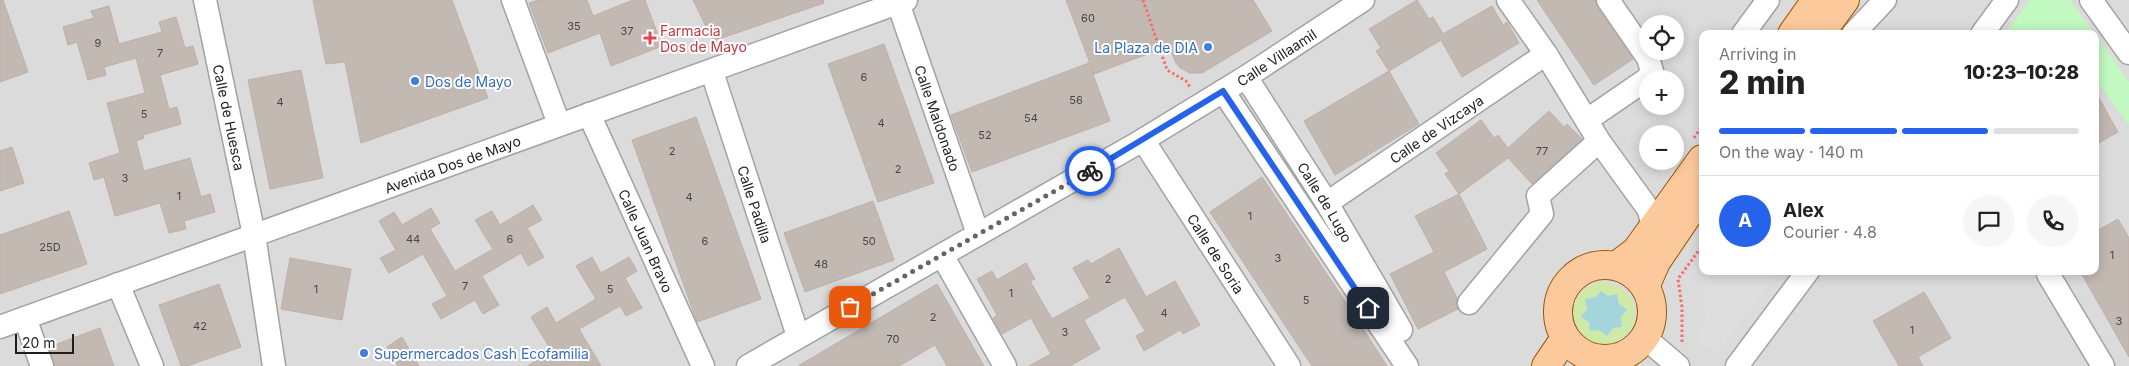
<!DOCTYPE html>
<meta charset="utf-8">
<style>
body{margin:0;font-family:Inter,sans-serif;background:#f6f6f6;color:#222;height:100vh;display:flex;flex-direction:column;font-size:19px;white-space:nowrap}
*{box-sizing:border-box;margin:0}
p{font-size:16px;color:#767676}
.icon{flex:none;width:28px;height:28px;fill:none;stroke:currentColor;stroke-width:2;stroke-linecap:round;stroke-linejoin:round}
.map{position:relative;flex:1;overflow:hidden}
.sheet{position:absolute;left:1699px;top:30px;width:400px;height:245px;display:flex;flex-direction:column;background:#fff;border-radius:10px;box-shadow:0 2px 12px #0003}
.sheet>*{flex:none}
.buttons{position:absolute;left:1639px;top:15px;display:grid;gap:10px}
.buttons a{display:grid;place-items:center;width:45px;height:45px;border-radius:50%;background:#fff;box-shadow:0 2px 12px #0003;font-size:25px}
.scale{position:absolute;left:15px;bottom:12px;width:59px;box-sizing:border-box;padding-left:5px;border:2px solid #1e1e1e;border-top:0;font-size:14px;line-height:18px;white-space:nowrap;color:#1e1e1e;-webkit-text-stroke:4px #fff;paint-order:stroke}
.pin{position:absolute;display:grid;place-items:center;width:42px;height:42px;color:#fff;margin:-21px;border-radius:10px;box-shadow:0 2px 8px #0006}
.courier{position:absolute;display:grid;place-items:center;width:50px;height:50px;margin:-25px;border:4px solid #2563eb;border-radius:50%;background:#fff;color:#222;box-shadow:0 1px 6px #0007}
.head em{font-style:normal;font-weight:800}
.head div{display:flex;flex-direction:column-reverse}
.head{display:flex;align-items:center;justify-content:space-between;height:85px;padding:0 20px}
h1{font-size:32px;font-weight:800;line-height:38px}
.bar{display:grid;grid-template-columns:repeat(4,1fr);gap:8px 5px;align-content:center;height:60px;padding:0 20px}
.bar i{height:6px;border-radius:4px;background:#e0e0e0}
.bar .selected{background:#2563eb}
.bar p{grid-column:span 4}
.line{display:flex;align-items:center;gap:12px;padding:0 20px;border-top:1px solid #e0e0e0}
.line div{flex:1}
.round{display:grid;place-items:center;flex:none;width:52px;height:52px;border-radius:26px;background:#f6f6f6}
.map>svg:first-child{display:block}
</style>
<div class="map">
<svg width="2129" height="366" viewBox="0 0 2129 366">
<rect width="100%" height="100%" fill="#efeae4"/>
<path fill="#dcdbdb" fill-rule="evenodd" d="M0,0H2129V366H0ZM1648,24H1675V51H1648ZM1702,34H2095V271H1702ZM1648,79H1675V106H1648ZM1648,134H1675V161H1648Z"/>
<path fill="#cfe9a9" d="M1600,282C1622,283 1639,298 1634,321C1632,329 1627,335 1620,339C1583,365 1547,296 1600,282Z"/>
<g fill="#c1f9c0">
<path d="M2030,0H2070L2094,34H2005Z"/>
<path d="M2095,34L2129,82V125L2095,79Z"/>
</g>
<path fill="#dedede" d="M1702,253V271H1779L1716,354L1696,339L1705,320L1703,289L1690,270Z"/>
<path fill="#a4d5dd" d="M1601,291L1608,296L1617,294L1619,304L1627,309L1621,317L1622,327L1613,328L1607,336L1599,330L1590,331L1589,322L1581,317L1587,309L1585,299L1596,297Z"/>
<g fill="#c3b9b3" stroke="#c0afa6">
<path d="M0,0H3L28,72L0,82Z"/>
<path d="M313,0H452L488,98L361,143L345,62L326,64Z"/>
<path d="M538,0H587L593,16L633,0H645L662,46L611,66L600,33L548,53L529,3Z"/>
<path d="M693,0H823L824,3L713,41Z"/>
<path d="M1066,0H1253L1272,31L1202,73H1190L1180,68L1176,63L1169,46L1094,74Z"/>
<path d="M1417,0L1429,19L1433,17L1443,34L1492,6L1503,25L1507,22L1519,43L1462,77L1441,40L1389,71L1376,51L1381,48L1369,29Z"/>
<path d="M1537,0H1595L1597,7L1633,59L1594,85Z"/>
<path d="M109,6L119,44L162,32L159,22L176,17L185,48L193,46L198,64L160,75L169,109L177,107L181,124L143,135L144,138L136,141L144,171L190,158L201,197L210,194L215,212L184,221L186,229L169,233L160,203L115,216L104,177L94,180L89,163L120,153L107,103L145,93L136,58L104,67L106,75L88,80L77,42L68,45L63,27L94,18L91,11Z"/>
<path d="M884,44L934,183L878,202L828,64Z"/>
<path d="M1089,63L1110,121L972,172L951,115Z"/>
<path d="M301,70L323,178L270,189L248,80Z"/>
<path d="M1389,71L1419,124L1335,175L1304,121Z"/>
<path d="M2095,91L2118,132L2095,145Z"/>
<path d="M1549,111L1564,127L1567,124L1582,139L1532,184L1508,158L1459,194L1445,174L1449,171L1436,153L1481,120L1494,138L1498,135L1508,148Z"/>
<path d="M696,117L761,299L697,322L632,140Z"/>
<path d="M12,147L24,183L0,191V151Z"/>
<path d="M1262,177L1347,304L1387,366H1312L1294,339L1210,212Z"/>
<path d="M1459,194L1487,249L1444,272L1457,298L1458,309L1418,329L1390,274L1434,252L1415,216Z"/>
<path d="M873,201L894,260L805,292L784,233Z"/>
<path d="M533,205L542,220L527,228L544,257L528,266L521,253L482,276L499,305L483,314L475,300L441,319L432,304L447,296L423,254L389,273L380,258L396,250L379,221L394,212L402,225L431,208L440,223L430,229L455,271L493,249L475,220L492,211L500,225Z"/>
<path d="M69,211L87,264L0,294V235Z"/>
<path d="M2118,219L2129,238V357L2080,271H2095V232Z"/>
<path d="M1119,248L1146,297L1175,281L1200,325L1183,334L1180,330L1144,351L1136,336L1145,331L1125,297L1084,320L1100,349L1070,366H1029L1051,354L1031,318L1002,334L993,318L997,315L977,279L992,271L997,280L1026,263L1035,279L1030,281L1052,319L1090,298L1073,268L1088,260L1091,264Z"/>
<path d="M592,257L601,273L629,257L637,271L625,278L642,308L626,316L620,306L579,329L601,366H528L551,350L531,317L547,307L556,323L596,299L576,266Z"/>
<path d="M290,258L351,269L342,320L281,309Z"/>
<path d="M219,284L241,347L187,366H181L159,305Z"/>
<path d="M937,284L984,366H947L935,345L899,366H798Z"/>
<path d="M1924,292L1951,338L1918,357L1923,366H1899L1873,321Z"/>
<path d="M100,328L114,366H55L49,347Z"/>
<path d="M402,337L419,366H398L387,347Z"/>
</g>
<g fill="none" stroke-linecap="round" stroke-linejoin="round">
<defs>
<g id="minor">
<path id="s1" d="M205,0L254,235L274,366"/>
<path d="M513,0L559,124"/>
<path id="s2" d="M897,0L978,234"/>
<path d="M1508,0L1546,54L1599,141L1649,210L1653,228"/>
<path d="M2091,0L2129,53"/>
<path d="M1743,34L1768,0"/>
<path d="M1853,34L1885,0"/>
<path d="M1982,34L2007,0"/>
<path id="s3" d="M712,72L798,336"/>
<path id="s4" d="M1246,77L1327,203L1401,330"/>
<path d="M1223,91L1407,366"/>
<path id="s5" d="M589,114L703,366"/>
<path d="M1587,120L1647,79L1652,71L1648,58L1608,0"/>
<path id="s6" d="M1143,140L1289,366"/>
<path id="s7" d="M1327,203L1546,54"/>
<path d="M942,255L1005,366"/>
<path d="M2048,274L2103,366"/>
<path d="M118,284L152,366"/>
<path d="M1469,303L1542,214L1538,196L1599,141"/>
<path d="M25,318L42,366"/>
<path id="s8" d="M0,327L906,0"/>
<path d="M1645,338L1678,366"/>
<path id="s9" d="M748,366L1143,140L1246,77L1363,0"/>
<path d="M1737,366L1808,271"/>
</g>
<g id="major">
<path d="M1792,34L1816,0"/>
<path d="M1820,34L1845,0"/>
<circle cx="1605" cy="312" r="47"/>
<path d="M1616,266L1636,251L1702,159"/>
<path d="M1645,287L1656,262L1702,194"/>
<path d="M1546,366L1565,338"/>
</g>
</defs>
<use href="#minor" stroke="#a2a2a2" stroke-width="25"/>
<use href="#major" stroke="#975700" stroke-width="30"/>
<g stroke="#fa6b6a" stroke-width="3" stroke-dasharray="2.5 2.5" stroke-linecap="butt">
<path d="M1143,0L1167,70L1186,81L1190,87"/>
<path d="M1694,138L1702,126"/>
<path d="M1682,342V307L1678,279L1702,246"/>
</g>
<use href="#minor" stroke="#fff" stroke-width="22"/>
<use href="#major" stroke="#fcc99c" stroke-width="28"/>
</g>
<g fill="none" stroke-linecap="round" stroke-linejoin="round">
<path stroke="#676563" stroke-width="5" stroke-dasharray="0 9" d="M850,307L1090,171"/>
<path stroke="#2563eb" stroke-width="6" d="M1090,171L1223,91L1368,308"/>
</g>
<path fill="#e0444e" stroke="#fff" stroke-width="2" d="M647.5 30.5h5v5h5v5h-5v5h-5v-5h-5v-5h5z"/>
<g fill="#3f7fe0" stroke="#fff" stroke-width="2">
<circle cx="1208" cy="47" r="5"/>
<circle cx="415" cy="81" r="5"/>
<circle cx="364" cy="353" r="5"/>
</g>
<g text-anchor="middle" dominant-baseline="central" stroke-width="4" stroke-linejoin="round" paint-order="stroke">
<g font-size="11" fill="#474543">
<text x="1088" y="18">60</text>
<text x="574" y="26">35</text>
<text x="627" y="31">37</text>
<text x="98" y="43">9</text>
<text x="160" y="53">7</text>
<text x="864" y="77">6</text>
<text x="1076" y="100">56</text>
<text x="280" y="102">4</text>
<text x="144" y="114">5</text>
<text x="1031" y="118">54</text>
<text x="881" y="123">4</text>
<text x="985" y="135">52</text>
<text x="672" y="151">2</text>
<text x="1542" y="151">77</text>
<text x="898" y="169">2</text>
<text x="125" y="178">3</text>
<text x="179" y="196">1</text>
<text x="689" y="197">4</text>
<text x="1250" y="216">1</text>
<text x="413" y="239">44</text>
<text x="510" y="239">6</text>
<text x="705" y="241">6</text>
<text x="869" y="241">50</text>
<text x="50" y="247">25D</text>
<text x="2112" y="255">1</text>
<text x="1278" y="258">3</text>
<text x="821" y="264">48</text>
<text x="1108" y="279">2</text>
<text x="465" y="286">7</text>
<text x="316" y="289">1</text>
<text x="610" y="289">5</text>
<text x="1011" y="293">1</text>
<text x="1306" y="300">5</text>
<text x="1164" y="313">4</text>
<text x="933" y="317">2</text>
<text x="2119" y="321">3</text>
<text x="200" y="326">42</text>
<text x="1912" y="330">1</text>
<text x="1065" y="332">3</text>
<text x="893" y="339">70</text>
</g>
<g font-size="14" fill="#be3a42" stroke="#fff" text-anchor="start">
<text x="660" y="30">Farmacia<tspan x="660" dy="16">Dos de Mayo</tspan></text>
</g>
<g font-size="14" fill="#366cbe" stroke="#fff" text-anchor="start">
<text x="1198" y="47" text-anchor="end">La Plaza de DIA</text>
<text x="425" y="81">Dos de Mayo</text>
<text x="374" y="353">Supermercados Cash Ecofamilia</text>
</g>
<g font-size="14" fill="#1e1e1e" stroke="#fff">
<text stroke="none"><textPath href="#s9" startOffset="612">Calle Villaamil</textPath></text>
<text stroke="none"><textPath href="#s1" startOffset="120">Calle de Huesca</textPath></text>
<text stroke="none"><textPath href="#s2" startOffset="125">Calle Maldonado</textPath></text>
<text stroke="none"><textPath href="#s7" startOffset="132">Calle de Vizcaya</textPath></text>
<text stroke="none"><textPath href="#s8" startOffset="481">Avenida Dos de Mayo</textPath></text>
<text stroke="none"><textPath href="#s4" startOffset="148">Calle de Lugo</textPath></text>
<text stroke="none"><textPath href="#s3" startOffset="139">Calle Padilla</textPath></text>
<text stroke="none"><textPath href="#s5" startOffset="139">Calle Juan Bravo</textPath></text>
<text stroke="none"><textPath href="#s6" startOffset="135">Calle de Soria</textPath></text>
</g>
</g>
</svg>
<div class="buttons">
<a><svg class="icon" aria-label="locate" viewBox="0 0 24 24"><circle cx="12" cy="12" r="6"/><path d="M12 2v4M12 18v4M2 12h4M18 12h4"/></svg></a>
<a>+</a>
<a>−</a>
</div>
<div class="scale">20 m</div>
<div class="pin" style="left:850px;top:307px;background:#ea580c"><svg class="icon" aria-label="bag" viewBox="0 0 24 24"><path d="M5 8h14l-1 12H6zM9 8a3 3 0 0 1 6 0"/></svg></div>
<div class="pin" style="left:1368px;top:308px;background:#1f2937"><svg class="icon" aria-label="home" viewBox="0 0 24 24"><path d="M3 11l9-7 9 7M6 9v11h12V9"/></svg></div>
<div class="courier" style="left:1090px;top:171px"><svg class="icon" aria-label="bike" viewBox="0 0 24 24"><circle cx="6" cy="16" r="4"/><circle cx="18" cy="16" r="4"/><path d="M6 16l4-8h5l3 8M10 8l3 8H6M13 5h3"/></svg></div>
<section class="sheet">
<div class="head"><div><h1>2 min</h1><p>Arriving in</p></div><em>10:23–10:28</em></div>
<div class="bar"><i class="selected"></i><i class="selected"></i><i class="selected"></i><i></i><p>On the way · 140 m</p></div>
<div class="line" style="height:90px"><b class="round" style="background:#2563eb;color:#fff">A</b><div><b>Alex</b><p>Courier · 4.8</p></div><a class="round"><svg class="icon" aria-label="chat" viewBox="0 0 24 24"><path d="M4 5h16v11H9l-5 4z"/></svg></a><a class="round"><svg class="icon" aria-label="phone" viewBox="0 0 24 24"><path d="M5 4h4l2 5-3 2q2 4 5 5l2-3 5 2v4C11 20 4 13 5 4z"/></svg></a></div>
</section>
</div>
